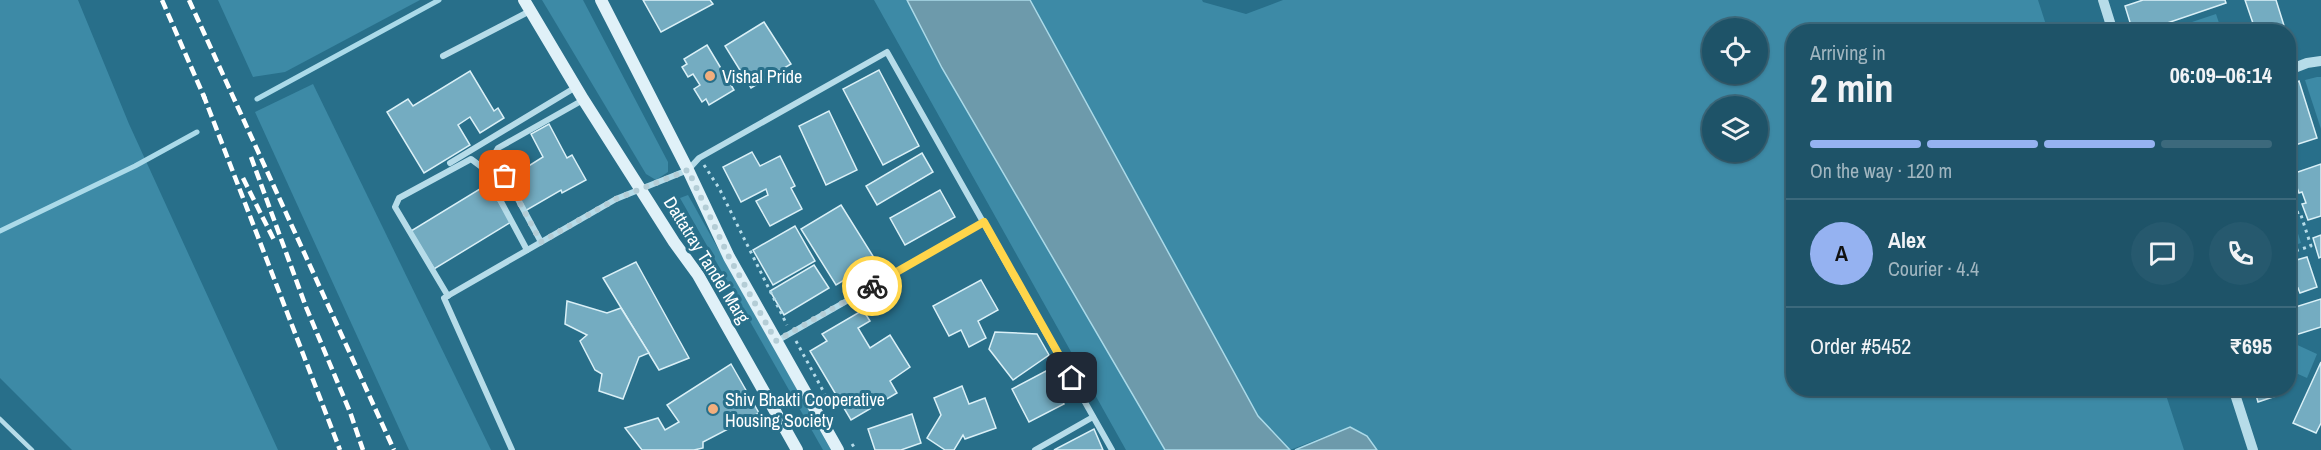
<!DOCTYPE html>
<meta charset="utf-8">
<style>
body{margin:0;font-family:"Archivo Narrow",sans-serif;background:#26596e;color:#f1f3f6;height:100vh;display:flex;flex-direction:column;font-size:22px;white-space:nowrap}
*{box-sizing:border-box;margin:0}
p{font-size:20px;color:#a1b6c0}
.icon{flex:none;width:33px;height:33px;fill:none;stroke:currentColor;stroke-width:2;stroke-linecap:round;stroke-linejoin:round}
.map{position:relative;flex:1;overflow:hidden}
.sheet{position:absolute;left:1786px;top:24px;width:510px;height:372px;display:flex;flex-direction:column;background:#1e5368;border-radius:24px;box-shadow:0 2px 4px #0004,0 0 0 2px #3c697c}
.sheet>*{flex:none}
.tools{position:absolute;left:1702px;top:18px;display:grid;gap:12px}
.tools a{display:grid;place-items:center;width:66px;height:66px;border-radius:50%;background:#1e5368;box-shadow:0 2px 4px #0004,0 0 0 2px #3c697c;font-size:30px}
.pin{position:absolute;display:grid;place-items:center;width:51px;height:51px;color:#fff;margin:-26px;border-radius:12px;box-shadow:0 3px 9px #0006}
.courier{position:absolute;display:grid;place-items:center;width:60px;height:60px;margin:-30px;border:4px solid #ffd54a;border-radius:50%;background:#fff;color:#222;box-shadow:0 2px 8px #0007}
.overview em{font-style:normal;font-weight:800}
.overview div{display:flex;flex-direction:column-reverse}
.overview{display:flex;align-items:center;justify-content:space-between;height:102px;padding:0 24px}
h1{font-size:39px;font-weight:800;line-height:45px}
.bar{display:grid;grid-template-columns:repeat(4,1fr);gap:9px 6px;align-content:center;height:72px;padding:0 24px}
.bar i{height:8px;border-radius:4px;background:#3c697c}
.bar .active{background:#95b2f1}
.bar p{grid-column:span 4}
.line{display:flex;align-items:center;gap:15px;padding:0 24px;border-top:2px solid #3c697c}
.line div{flex:1}
.round{display:grid;place-items:center;flex:none;width:63px;height:63px;border-radius:32px;background:#26596e}
.map>svg:first-child{display:block}
</style>
<div class="map">
<svg width="2321" height="450" viewBox="0 0 2321 450">
<rect width="100%" height="100%" fill="#286f8a"/>
<g fill="#3d8aa6" fill-rule="evenodd">
<path d="M0,0H78L129,124L278,450H72L0,378Z"/>
<path d="M218,0H420L285,72L253,77Z"/>
<path d="M542,0H583L668,162V172L656,180L646,174Z"/>
<path d="M874,0H907L942,68L1165,450H1126Z"/>
<path d="M1030,0H1202L1203,2L1246,14L1283,0H2038L2048,31L1794,32V388L2164,389L2184,450H1377L1367,436L1350,427L1290,450L1258,416ZM1713,28H1758V74H1713ZM1713,106H1758V152H1713Z"/>
<path d="M2216,14L2220,26L2202,31H2165Z"/>
<path d="M2317,77H2321V129L2305,80Z"/>
<path d="M313,84L491,450H409L255,112Z"/>
<path d="M688,195L831,450H823L680,198Z"/>
<path d="M2293,218L2301,243L2289,247V219Z"/>
<path d="M2293,343L2317,354L2307,378L2289,370V352Z"/>
</g>
<g fill="#6d9aab" stroke="#abdae9" stroke-width="1.5">
<path d="M907,0H1030L1258,416L1290,450H1165L942,68Z"/>
<path d="M1350,427L1367,436L1377,450H1295Z"/>
</g>
<g fill="none" stroke-linecap="round" stroke-linejoin="round">
<g stroke="#abdae9" stroke-width="5">
<path d="M257,99L439,0"/>
<path d="M0,231L135,166L197,132"/>
</g>
</g>
<g fill="#74acc1" stroke="#daf0f7" stroke-width="1.5">
<path d="M643,0H710L713,4L661,32Z"/>
<path d="M2143,0H2225L2226,3L2141,32H2133L2125,6Z"/>
<path d="M2245,0H2276L2286,32H2256Z"/>
<path d="M764,22L791,64L751,88L725,46Z"/>
<path d="M707,45L734,90L709,105L706,99L702,102L694,89L700,85L693,74L688,77L682,67L687,64L684,59Z"/>
<path d="M879,70L919,146L883,165L843,89Z"/>
<path d="M470,71L494,111L498,108L504,118L480,133L470,117L458,125L470,145L424,173L387,112L408,99L413,106Z"/>
<path d="M2299,81L2317,138L2289,147V86Z"/>
<path d="M829,111L857,170L826,185L799,126Z"/>
<path d="M549,124L567,158L572,155L586,180L562,193L561,190L525,211L508,179L543,157L531,134Z"/>
<path d="M752,152L760,166L780,156L795,186L791,188L802,209L770,226L756,201L768,195L766,189L741,202L723,167Z"/>
<path d="M922,153L933,172L877,205L866,186Z"/>
<path d="M2321,164V216L2308,220L2302,204L2306,203L2302,192L2299,193L2292,174Z"/>
<path d="M488,184L511,222L434,269L411,231Z"/>
<path d="M940,190L955,217L905,245L890,218Z"/>
<path d="M841,205L876,261L836,285L801,229Z"/>
<path d="M795,226L815,261L773,285L753,250Z"/>
<path d="M2321,235V257L2319,258L2313,238Z"/>
<path d="M2307,257L2317,287L2300,293L2298,288L2289,291V268L2295,266L2293,261Z"/>
<path d="M636,262L689,358L659,370L603,278Z"/>
<path d="M814,265L829,288L784,315L770,291Z"/>
<path d="M981,280L998,310L978,321L986,338L969,347L961,330L949,336L933,306Z"/>
<path d="M2321,299V327L2289,337V309Z"/>
<path d="M567,301L607,313L621,308L649,353L639,357L623,399L599,391L602,374L595,370L580,341L587,335L565,324Z"/>
<path d="M863,310L870,321L858,328L870,348L890,335L910,367L890,381L897,393L851,420L810,351L827,341L822,334Z"/>
<path d="M995,332L1037,334L1049,355L1013,380L989,349Z"/>
<path d="M2321,362V423L2316,433L2293,423Z"/>
<path d="M731,364L759,413L703,442V448L694,450H642L625,428L658,418L665,430L679,422L667,405Z"/>
<path d="M1046,371L1064,404L1029,422L1012,389Z"/>
<path d="M962,386L969,404L985,398L996,428L965,439L963,435L954,450H945L927,438L941,415L934,398Z"/>
<path d="M2254,388H2283L2285,393L2258,402Z"/>
<path d="M912,414L921,443L901,450H875L868,429Z"/>
<path d="M1094,429L1103,450H1054Z"/>
</g>
<g fill="none" stroke-linecap="round" stroke-linejoin="round">
<g stroke="#b6dce9" stroke-width="3" stroke-dasharray="3 4.5" stroke-linecap="butt">
<path d="M704,165L719,188L787,325"/>
<path d="M2289,215L2300,212L2311,246L2289,253"/>
<path d="M796,341L833,409"/>
<path d="M852,444L856,450"/>
</g>
<path stroke="#b6dce9" stroke-width="4.5" d="M0,419L32,450"/>
<g stroke="#b6dce9" stroke-width="6">
<path d="M443,56L530,11"/>
<path d="M450,163L576,87"/>
<path d="M541,242L494,155L498,148L583,100"/>
<path d="M448,296L395,207L399,198L471,159L483,168L527,250"/>
<path d="M777,341L984,222"/>
<path d="M512,450L444,298L616,199L688,170L699,158L887,52L1112,450"/>
<path d="M1035,450L1093,417"/>
</g>
<g stroke="#b6dce9" stroke-width="10">
<path d="M2103,0L2113,32"/>
<path d="M2289,70L2307,63L2321,61"/>
<path d="M2233,388L2253,450"/>
</g>
<g stroke="#e0f1f8" stroke-width="12">
<path d="M524,0L583,99L674,242L698,275L797,450"/>
<path d="M601,0L688,170L729,257L838,450"/>
</g>
<g stroke="#fff" stroke-width="4.5" stroke-dasharray="10 4.5" stroke-linecap="butt">
<path d="M162,0L205,99"/>
<path d="M189,0L394,450"/>
<path d="M203,94L340,450"/>
<path d="M251,157L306,307L350,412L363,450"/>
<path d="M243,178L275,242"/>
</g>
</g>
<g fill="none" stroke-linecap="round" stroke-linejoin="round">
<path stroke="#b4cdd6" stroke-width="6" stroke-dasharray="0 10.8" d="M505,176L541,242L616,199L688,170L729,257L776,341L872,286"/>
<path stroke="#ffd54a" stroke-width="8" d="M872,286L984,222L1072,378"/>
</g>
<g fill="#f1ae7d" stroke="#286f8a" stroke-width="2">
<circle cx="710" cy="76" r="6"/>
<circle cx="713" cy="409" r="6"/>
</g>
<g text-anchor="middle" dominant-baseline="central" stroke-width="6" stroke-linejoin="round" paint-order="stroke">
<g font-size="18" fill="#fff" stroke="#286f8a" text-anchor="start">
<text x="722" y="76">Vishal Pride</text>
<text x="725" y="399">Shiv Bhakti Cooperative<tspan x="725" dy="21">Housing Society</tspan></text>
</g>
<g font-size="18" fill="#fff" stroke="#286f8a">
<text transform="translate(707 260) rotate(58)">Dattatray Tandel Marg</text>
</g>
</g>
</svg>
<div class="tools">
<a><svg class="icon" aria-label="locate" viewBox="0 0 24 24"><circle cx="12" cy="12" r="6"/><path d="M12 2v4M12 18v4M2 12h4M18 12h4"/></svg></a>
<a><svg class="icon" aria-label="layers" viewBox="0 0 24 24"><path d="M12 4l9 5-9 5-9-5zM3 14l9 5 9-5"/></svg></a>
</div>
<div class="pin" style="left:505px;top:176px;background:#ea580c"><svg class="icon" aria-label="bag" viewBox="0 0 24 24"><path d="M5 8h14l-1 12H6zM9 8a3 3 0 0 1 6 0"/></svg></div>
<div class="pin" style="left:1072px;top:378px;background:#1f2937"><svg class="icon" aria-label="home" viewBox="0 0 24 24"><path d="M3 11l9-7 9 7M6 9v11h12V9"/></svg></div>
<div class="courier" style="left:872px;top:286px"><svg class="icon" aria-label="bike" viewBox="0 0 24 24"><circle cx="6" cy="16" r="4"/><circle cx="18" cy="16" r="4"/><path d="M6 16l4-8h5l3 8M10 8l3 8H6M13 5h3"/></svg></div>
<section class="sheet">
<div class="overview"><div><h1>2 min</h1><p>Arriving in</p></div><em>06:09–06:14</em></div>
<div class="bar"><i class="active"></i><i class="active"></i><i class="active"></i><i></i><p>On the way · 120 m</p></div>
<div class="line" style="height:108px"><b class="round" style="background:#95b2f1;color:#111">A</b><div><b>Alex</b><p>Courier · 4.4</p></div><a class="round"><svg class="icon" aria-label="chat" viewBox="0 0 24 24"><path d="M4 5h16v11H9l-5 4z"/></svg></a><a class="round"><svg class="icon" aria-label="phone" viewBox="0 0 24 24"><path d="M5 4h4l2 5-3 2q2 4 5 5l2-3 5 2v4C11 20 4 13 5 4z"/></svg></a></div>
<div class="line" style="height:78px"><div>Order #5452</div><b>₹695</b></div>
</section>
</div>
